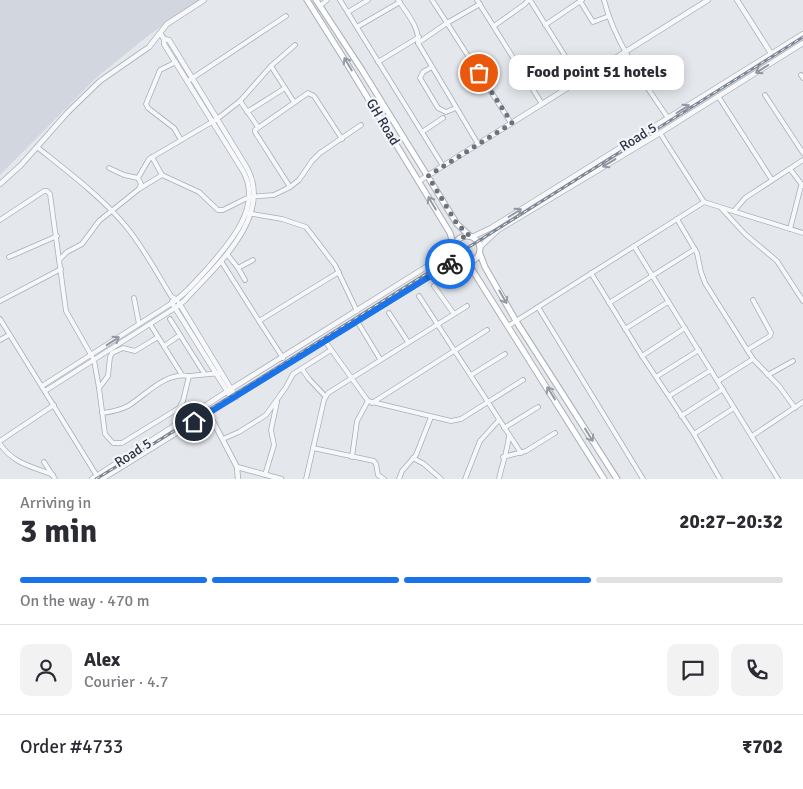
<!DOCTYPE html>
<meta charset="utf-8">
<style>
body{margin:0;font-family:Signika,sans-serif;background:#f2f2f3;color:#2b2b33;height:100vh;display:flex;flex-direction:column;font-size:19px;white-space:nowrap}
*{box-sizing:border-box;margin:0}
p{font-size:16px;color:#7c7c81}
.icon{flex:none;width:28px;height:28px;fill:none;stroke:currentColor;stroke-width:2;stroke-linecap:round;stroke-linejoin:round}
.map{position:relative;height:479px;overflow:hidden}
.side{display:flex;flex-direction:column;background:#fff;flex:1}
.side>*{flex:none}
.pin{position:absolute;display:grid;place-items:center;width:42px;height:42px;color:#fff;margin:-21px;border:2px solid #fff;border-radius:50%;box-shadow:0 1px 5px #0007}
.courier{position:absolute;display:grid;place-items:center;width:50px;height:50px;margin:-25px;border:4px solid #1a73e8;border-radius:50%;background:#fff;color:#222;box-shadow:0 1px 6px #0007}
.bubble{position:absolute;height:35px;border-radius:10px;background:#fff;box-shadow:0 2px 12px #0003;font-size:16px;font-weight:700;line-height:35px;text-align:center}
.head em{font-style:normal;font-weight:700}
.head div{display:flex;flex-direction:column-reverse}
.head{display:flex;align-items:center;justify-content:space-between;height:85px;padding:0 20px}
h1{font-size:32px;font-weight:700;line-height:38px}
.bar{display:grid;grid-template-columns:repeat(4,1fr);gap:8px 5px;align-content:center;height:60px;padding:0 20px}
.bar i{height:6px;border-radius:4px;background:#e1e1e2}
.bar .on{background:#1a73e8}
.bar p{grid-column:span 4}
.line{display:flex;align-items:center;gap:12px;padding:0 20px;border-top:1px solid #e1e1e2}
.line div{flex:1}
.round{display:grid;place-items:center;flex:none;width:52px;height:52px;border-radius:10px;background:#f2f2f3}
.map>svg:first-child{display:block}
</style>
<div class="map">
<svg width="803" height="479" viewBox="0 0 803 479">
<rect width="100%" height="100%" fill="#e4e7ec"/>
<path fill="#d2d6de" d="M0,0H200L149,35L97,77L0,175Z"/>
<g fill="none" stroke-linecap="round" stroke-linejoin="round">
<defs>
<g id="minor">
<path d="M340,0L443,166"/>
<path d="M398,0C406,12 420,28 418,43L447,23L511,123"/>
<path d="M432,0L447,23L480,4"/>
<path d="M477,0L542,104"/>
<path d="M530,0L580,80"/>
<path d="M604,0C614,41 644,83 668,118"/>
<path d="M580,1L593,22L609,16"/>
<path d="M320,6L327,0"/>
<path d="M348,12L368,0"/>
<path d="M545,25L582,0"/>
<path d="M494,26L525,4L528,0"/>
<path d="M357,27L400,2"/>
<path d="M418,43L478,144"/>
<path d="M176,62L160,70L146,104L148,108L174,128L181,140"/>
<path d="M378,62L419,37"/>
<path d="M271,66L294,102"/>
<path d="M432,67L423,72L420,78L438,108L446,112L456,108"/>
<path d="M801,75L803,78"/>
<path d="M188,81L286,16"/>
<path d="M765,95L803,153"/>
<path d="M718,96L772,180"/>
<path d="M240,101L258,127"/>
<path d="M247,112L285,88"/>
<path d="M422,132L443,118"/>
<path d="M660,133L704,202L803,233"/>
<path d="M37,147C67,171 99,195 124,224C143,246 156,272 171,296L177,300"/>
<path d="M152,157L162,175L199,192L218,210H223L249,197L274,195L290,187L299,180L312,161L320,153L361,125"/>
<path d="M109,168L124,175L138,178"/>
<path d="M790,169L803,186"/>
<path d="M290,187L255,132V130L308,93L314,96L342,139"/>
<path d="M139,189L162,175"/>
<path d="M721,208L745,234L777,261L803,301"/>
<path d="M734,211L745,198L803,160"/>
<path d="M247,213L282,219L306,227L335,265L357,311"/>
<path d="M677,219L697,253L701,272L705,283L753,359L779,386L795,408"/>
<path d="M0,220L44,191H47L50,194L66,311L94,360L99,388L105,434L113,443H122L179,408L183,401L189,376L221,373"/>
<path d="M790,229L801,186"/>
<path d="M634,246L778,479"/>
<path d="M227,254L238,268L245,280"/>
<path d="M9,257L57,236"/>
<path d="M59,260L67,252L82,244L99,221L139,189L141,184L138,178L149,159L217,119L240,101L271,66L295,45"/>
<path d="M221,261L259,321"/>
<path d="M238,268L253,260"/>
<path d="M591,273L642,356L694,434L734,408"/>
<path d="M434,286L454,314"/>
<path d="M419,296L521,453"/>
<path d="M134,298L139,324"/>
<path d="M0,301L61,269"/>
<path d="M609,303L695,249"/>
<path d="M538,307L643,479"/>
<path d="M389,313L408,342"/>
<path d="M0,319L97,476"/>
<path d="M170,319L180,335"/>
<path d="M357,321L380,359"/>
<path d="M150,324L182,375"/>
<path d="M508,326L704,202"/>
<path d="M625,329L668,302"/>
<path d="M0,340L9,335"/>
<path d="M325,341L368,401L451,421L461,419L523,380"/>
<path d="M164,346L180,335L204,373"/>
<path d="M747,350L770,336L771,333L753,300"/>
<path d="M642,356L685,328"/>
<path d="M283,358L259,321L339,272"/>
<path d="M302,369L309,379L325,396"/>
<path d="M471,375L505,354"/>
<path d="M768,375L793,361"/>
<path d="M656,377L699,350"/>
<path d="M718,381L753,359"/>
<path d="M42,386L172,303V301"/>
<path d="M99,388L108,376L110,357L112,353L123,348L135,351L158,337"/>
<path d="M45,391L175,308"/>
<path d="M669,396L711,370"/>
<path d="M372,403L487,330"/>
<path d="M102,413C111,412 120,410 128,406C147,394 165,372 189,376"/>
<path d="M681,416L723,389"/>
<path d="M504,428L538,407"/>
<path d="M694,434L720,479"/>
<path d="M752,436L803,402"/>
<path d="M223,439L239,432L266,415L286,387L293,374L331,350"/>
<path d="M0,441L54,405"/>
<path d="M0,444C14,464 31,466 53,475"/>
<path d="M313,448L374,461L376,464L378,475L384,479"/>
<path d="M352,457L357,421L368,401"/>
<path d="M503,457L526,451L555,433"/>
<path d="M413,458L424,464L441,479"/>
<path d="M44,462L55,479"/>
<path d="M265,475L274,445L271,430L277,402"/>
<path d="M306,479L324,400L328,393L467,306"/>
<path d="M399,479L402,471L416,455L431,417"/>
<path d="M465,479L480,441L499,420"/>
<path d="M499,479C502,464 508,450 509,435"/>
</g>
<g id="tertiary">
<path d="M737,0L772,55"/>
<path d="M160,33L164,39L169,40L247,168C274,217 214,268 184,301L175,308"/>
<path d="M164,39V44L243,171C263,206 230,243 208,268C196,281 186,294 172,303L232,399"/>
<path d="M419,181L708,0"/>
<path d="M0,184L21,165L68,112L100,81L149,47L167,24L204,0"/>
<path d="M472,237L491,228L803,34"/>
<path d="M480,247L498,230L660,133L803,43"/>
<path d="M179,303L236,397"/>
<path d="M205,406L237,467L238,479"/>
<path d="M237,467L281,479"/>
<path d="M92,479L231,389L442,257L454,252"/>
<path d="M102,479L458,259"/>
</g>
<g id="secondary">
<path d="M307,0L341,54L450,233L454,247"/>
<path d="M316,0L362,70L457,224L470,236"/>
<circle cx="467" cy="249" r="13"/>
<path d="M480,254L485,267L516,321L617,479"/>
<path d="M468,263L604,479"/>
</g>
</defs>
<use href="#minor" stroke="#a9aeb7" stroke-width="5.5"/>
<use href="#tertiary" stroke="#a9aeb7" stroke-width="6"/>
<use href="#secondary" stroke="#a9aeb7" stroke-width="7"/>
<use href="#minor" stroke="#f7f8fa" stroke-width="4"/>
<use href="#tertiary" stroke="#f7f8fa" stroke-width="4.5"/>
<use href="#secondary" stroke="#fff" stroke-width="5"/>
<defs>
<path id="rail" d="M96,479L262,377L803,37"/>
</defs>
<use href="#rail" stroke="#7d8696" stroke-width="3"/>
<use href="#rail" stroke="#f4f6f9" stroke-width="1" stroke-dasharray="4" stroke-linecap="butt"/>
</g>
<defs><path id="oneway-shaft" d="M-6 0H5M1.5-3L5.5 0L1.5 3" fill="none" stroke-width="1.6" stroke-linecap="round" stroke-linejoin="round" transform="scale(1.25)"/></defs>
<g stroke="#959aa2">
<use href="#oneway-shaft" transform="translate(348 64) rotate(-121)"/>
<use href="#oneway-shaft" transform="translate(432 203) rotate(-121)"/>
<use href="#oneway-shaft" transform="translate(503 297) rotate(60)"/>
<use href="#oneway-shaft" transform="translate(551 393) rotate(-122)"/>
<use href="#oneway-shaft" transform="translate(589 435) rotate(58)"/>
</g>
<g stroke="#9196a0">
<use href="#oneway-shaft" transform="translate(762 69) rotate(148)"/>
<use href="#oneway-shaft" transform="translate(683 109) rotate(-32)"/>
<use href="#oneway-shaft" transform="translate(609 163) rotate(149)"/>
<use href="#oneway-shaft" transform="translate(515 213) rotate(-32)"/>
<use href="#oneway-shaft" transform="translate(113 341) rotate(-33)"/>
</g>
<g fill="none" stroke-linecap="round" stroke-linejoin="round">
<path stroke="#6c737f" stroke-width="5" stroke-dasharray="0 9" d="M450,264L458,259C450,247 457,236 470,236L457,224L428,176L512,123L479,73"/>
<path stroke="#1a73e8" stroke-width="6" d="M194,422L450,264"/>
</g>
<g text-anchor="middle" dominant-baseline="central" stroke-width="4.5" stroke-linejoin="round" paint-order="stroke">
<g font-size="14" fill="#2b3445" stroke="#f4f6f9">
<text transform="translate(383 122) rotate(59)">GH Road</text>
<text transform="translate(638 137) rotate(-32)">Road 5</text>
<text transform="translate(133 453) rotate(-33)">Road 5</text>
</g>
</g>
</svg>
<div class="pin" style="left:479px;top:73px;background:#ea580c"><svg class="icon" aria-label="bag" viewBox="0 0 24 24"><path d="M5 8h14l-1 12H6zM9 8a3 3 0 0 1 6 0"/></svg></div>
<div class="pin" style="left:194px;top:422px;background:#1f2937"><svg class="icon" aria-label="home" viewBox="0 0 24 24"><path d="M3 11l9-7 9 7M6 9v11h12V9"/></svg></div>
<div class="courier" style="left:450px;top:264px"><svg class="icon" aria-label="bike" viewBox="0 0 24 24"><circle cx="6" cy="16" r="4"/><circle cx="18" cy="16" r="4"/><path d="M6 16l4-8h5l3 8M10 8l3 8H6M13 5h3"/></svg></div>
<div class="bubble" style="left:509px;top:55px;width:175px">Food point 51 hotels</div>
</div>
<section class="side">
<div class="head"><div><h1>3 min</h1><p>Arriving in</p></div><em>20:27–20:32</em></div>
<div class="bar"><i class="on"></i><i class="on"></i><i class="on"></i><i></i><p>On the way · 470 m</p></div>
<div class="line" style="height:90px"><a class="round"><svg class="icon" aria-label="person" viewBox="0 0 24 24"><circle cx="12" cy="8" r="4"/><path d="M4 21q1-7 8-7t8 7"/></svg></a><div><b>Alex</b><p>Courier · 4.7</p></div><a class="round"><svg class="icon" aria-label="chat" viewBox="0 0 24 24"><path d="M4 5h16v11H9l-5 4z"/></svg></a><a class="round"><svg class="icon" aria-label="phone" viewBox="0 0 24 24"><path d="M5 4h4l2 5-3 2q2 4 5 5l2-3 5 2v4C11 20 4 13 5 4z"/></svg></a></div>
<div class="line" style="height:65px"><div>Order #4733</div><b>₹702</b></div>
</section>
